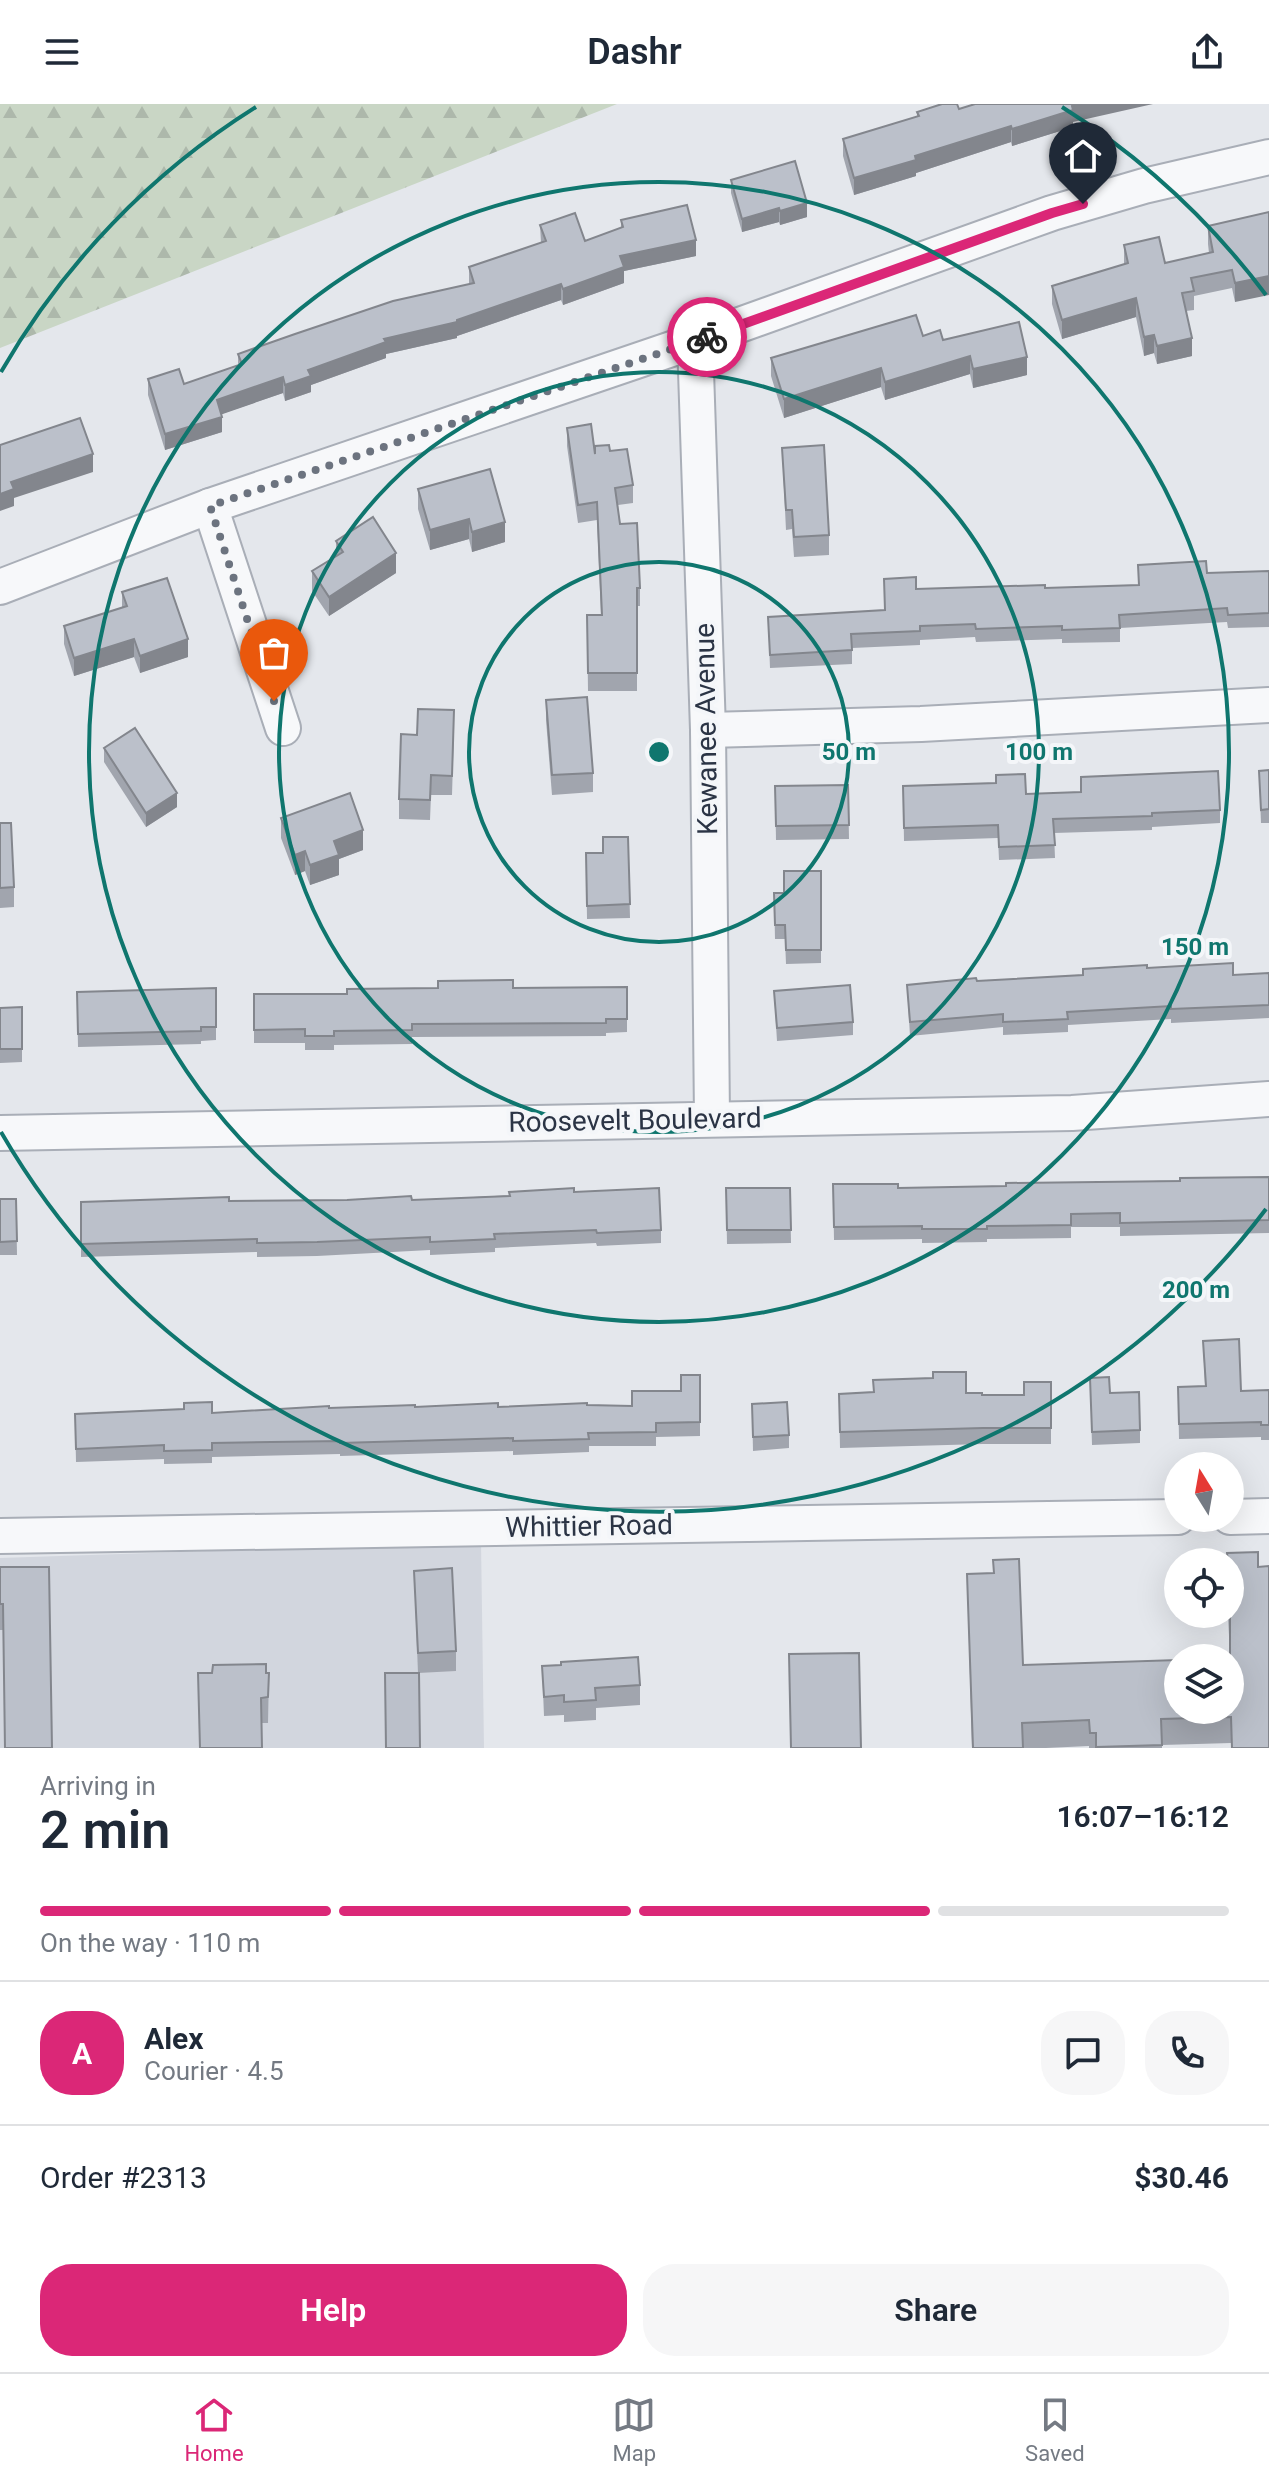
<!DOCTYPE html>
<meta charset="utf-8">
<style>
body{margin:0;font-family:Roboto,sans-serif;background:#f6f6f7;color:#1f2937;height:100vh;display:flex;flex-direction:column;font-size:30px;white-space:nowrap}
*{box-sizing:border-box;margin:0}
p{font-size:26px;color:#747a83}
.icon{flex:none;width:44px;height:44px;fill:none;stroke:currentColor;stroke-width:2;stroke-linecap:round;stroke-linejoin:round}
.map{position:relative;height:1644px;overflow:hidden}
.panel{display:flex;flex-direction:column;background:#fff;flex:1}
.panel>*{flex:none}
.needle{width:52px;rotate:349deg}
.tools{position:absolute;left:1164px;top:1348px;display:grid;gap:16px}
.tools a{display:grid;place-items:center;width:80px;height:80px;border-radius:50%;background:#fff;box-shadow:0 8px 32px #0002;font-size:40px}
.pin{position:absolute;display:grid;place-items:center;width:68px;height:68px;color:#fff;margin:-82px -34px;border-radius:50% 50% 50% 0;rotate:-45deg;box-shadow:0 0 8px #0007}
.pin .icon{rotate:45deg}
.courier{position:absolute;display:grid;place-items:center;width:80px;height:80px;margin:-40px;border:6px solid #db2777;border-radius:50%;background:#fff;color:#222;box-shadow:0 2px 10px #0007}
.headline em{font-style:normal;font-weight:600}
.headline div{display:flex;flex-direction:column-reverse}
.headline{display:flex;align-items:center;justify-content:space-between;height:136px;padding:0 40px}
h1{font-size:52px;font-weight:600;line-height:60px}
.bar{display:grid;grid-template-columns:repeat(4,1fr);gap:12px 8px;align-content:center;height:96px;padding:0 40px}
.bar i{height:10px;border-radius:6px;background:#e0e1e3}
.bar .selected{background:#db2777}
.bar p{grid-column:span 4}
.line{display:flex;align-items:center;gap:20px;padding:0 40px;border-top:2px solid #e0e1e3}
.line div{flex:1}
.round{display:grid;place-items:center;flex:none;width:84px;height:84px;border-radius:32px;background:#f6f6f7}
.primary-button{display:flex;gap:16px;margin-top:auto;padding:16px 40px}
.primary-button a{flex:1;height:92px;border-radius:32px;background:#db2777;color:#fff;font-size:32px;font-weight:600;line-height:92px;text-align:center}
.primary-button a+a{background:#f6f6f7;color:#1f2937}
header{display:flex;justify-content:space-between;align-items:center;height:104px;padding:0 40px;background:#fff;font-size:36px;font-weight:600}
.dock{display:flex;justify-content:space-around;align-items:center;height:112px;border-top:2px solid #e0e1e3;background:#fff;font-size:22px;color:#747a83}
.dock a{display:grid;justify-items:center;gap:4px}
.dock .selected{color:#db2777}
.map>svg:first-child{display:block}
</style>
<header><svg class="icon" aria-label="menu" viewBox="0 0 24 24"><path d="M4 6h16M4 12h16M4 18h16"/></svg>Dashr<svg class="icon" aria-label="share" viewBox="0 0 24 24"><path d="M12 15V3M7 8l5-5 5 5M5 13v7h14v-7"/></svg></header>
<div class="map">
<svg width="1269" height="1644" viewBox="0 0 1269 1644">
<defs>
<pattern id="forest-firs" width="22" height="20" patternUnits="userSpaceOnUse" patternTransform="scale(2)"><rect width="22" height="20" fill="#c9d6c5"/><path d="M5 1l3.5 6h-7zM16 11l3.5 6h-7z" fill="#adb8ab"/></pattern>
</defs>
<rect width="100%" height="100%" fill="#e4e7ec"/>
<path fill="#d2d6de" d="M481,1438L484,1644H0V1454Z"/>
<path fill="url(#forest-firs)" d="M0,0H617L0,244Z"/>
<g fill="none" stroke-linecap="round" stroke-linejoin="round">
<defs>
<g id="minor">
<path d="M695,237L708,626L712,1014"/>
<path d="M210,402L283,624"/>
<path d="M0,483L210,402L695,237L1052,109L1144,82L1269,53"/>
<path d="M708,626L921,620L1269,601"/>
<path d="M0,1029L1072,1009L1269,995"/>
<path d="M1230,1413L1269,1412"/>
<path d="M0,1432L1178,1413"/>
</g>
</defs>
<use href="#minor" stroke="#a9aeb7" stroke-width="38"/>
<use href="#minor" stroke="#f7f8fa" stroke-width="34"/>
</g>
<g fill="#a1a5ae">
<path d="M959,5L1073,18V23L1012,42L1011,38L916,69V72L854,91L843,52V35L917,13V8Z"/>
<path d="M731,76L807,113L780,121L779,118L742,128L731,89Z"/>
<path d="M1269,108L1235,198L1232,184L1194,192V206L1186,207L1192,252L1157,260L1154,249L1144,252L1136,213L1062,235L1052,200V182L1124,161V141L1165,159L1209,149L1208,140V122Z"/>
<path d="M621,116L696,152L624,167V179L563,201L561,196L457,232V234L386,250V254L311,281V288L285,297L283,289L221,310L222,328L165,346L148,291V275L184,280L238,261V250L469,180V163L541,139L540,121L585,137L621,124Z"/>
<path d="M923,232L943,236L1027,271L973,284L970,270L885,296L881,283L784,314L771,272V254Z"/>
<path d="M567,324L595,350L610,347L633,381V399L618,401L620,420L640,484V502H637V587H588L587,511H601L597,416L578,419L567,342Z"/>
<path d="M782,344L829,431V451L794,453L792,425L786,426Z"/>
<path d="M418,385L505,438L472,448L469,435L430,446L418,405Z"/>
<path d="M336,437L396,469L329,512L312,487V467L336,452Z"/>
<path d="M1138,461L1207,469L1269,467V523L1228,524L1227,518L1120,524V538L1062,539V535L976,538L975,533L920,536V541L852,544V560L770,564L768,513L885,506L916,485L1045,484L1138,481Z"/>
<path d="M122,488L188,553L140,569L134,553L74,572L64,540V522L122,504Z"/>
<path d="M546,596L593,669V688L552,691L546,616Z"/>
<path d="M454,626L452,691H431L430,716L399,715V695L417,631Z"/>
<path d="M104,644L177,703L146,723L104,658Z"/>
<path d="M1269,666V719H1261L1259,667Z"/>
<path d="M848,681L849,735L776,736L775,682Z"/>
<path d="M903,682L1026,690L1220,706V719L1152,723V726L1054,729L1055,754L999,756L998,734L904,737Z"/>
<path d="M281,714L363,746L339,755V771L310,781L305,767L295,771L281,734Z"/>
<path d="M0,719L14,783V803L0,804Z"/>
<path d="M628,733L630,814L587,815L586,749H603Z"/>
<path d="M821,767V859L786,860L785,835H775L774,789H784Z"/>
<path d="M1147,864L1233,871L1269,869V914L1171,919V915L1068,921V928L1003,931V923L910,932L907,881L1083,872Z"/>
<path d="M627,883V928L606,929V932L412,933V940L334,941V946H305V939H254V890H347L513,884Z"/>
<path d="M216,884V936L201,937V940L78,943L77,888Z"/>
<path d="M774,887L853,918V931L777,937Z"/>
<path d="M22,903V958L0,959V904Z"/>
<path d="M1269,1073V1129L1120,1132V1123H1071V1134L987,1135V1138L922,1139V1135L834,1136L833,1080L898,1084L1006,1082Z"/>
<path d="M726,1084H790L791,1139L727,1140Z"/>
<path d="M574,1088L661,1126V1139L597,1142L596,1139L495,1144V1148L430,1151V1146L317,1152L257,1153V1148L81,1153V1098L412,1096Z"/>
<path d="M0,1095H16L17,1151H0Z"/>
<path d="M1203,1237L1241,1287L1269,1286V1336H1261V1333L1179,1335L1178,1283L1205,1282Z"/>
<path d="M700,1271V1332L656,1333V1342H589V1348L513,1351V1347L340,1352V1350L212,1353V1359L164,1360V1355L76,1358L75,1310L212,1309L329,1304L415,1303L632,1302L681,1287Z"/>
<path d="M1090,1274L1110,1289L1140,1326V1339L1092,1341Z"/>
<path d="M1051,1278V1340H983L840,1344L839,1290L966,1289L982,1291H1024Z"/>
<path d="M752,1300L789,1331V1344L753,1347Z"/>
<path d="M0,1463H49L3,1526H0Z"/>
<path d="M414,1467L456,1547V1567L418,1569Z"/>
<path d="M967,1470L1023,1561L1230,1554L1228,1510H1230L1269,1644H1231V1639L1162,1641V1644H1089V1642L1046,1644H972Z"/>
<path d="M542,1562L640,1581V1601L596,1604V1616L564,1618V1611L544,1612Z"/>
<path d="M266,1569H269L268,1619H261L199,1644Z"/>
</g>
<g fill="#83868d">
<path d="M1081,0H1153L1073,18V23L1012,42V25L1072,2Z"/>
<path d="M1011,22V38L916,69V72L854,91V74L915,52Z"/>
<path d="M807,99V113L780,121V107Z"/>
<path d="M779,104V118L742,128V115Z"/>
<path d="M696,136V152L624,167V179L563,201V185L620,152Z"/>
<path d="M1269,172V191L1235,198V179Z"/>
<path d="M561,180V196L457,232V234L386,250V254L311,281V288L285,297V281L308,266L384,235L457,216Z"/>
<path d="M1136,194V213L1062,235V216Z"/>
<path d="M1154,231V249L1144,252V233Z"/>
<path d="M1192,234V252L1157,260V242Z"/>
<path d="M970,252V270L885,296V278Z"/>
<path d="M1027,253V271L973,284V265Z"/>
<path d="M881,264V283L784,314V295Z"/>
<path d="M283,273V289L217,312V296Z"/>
<path d="M222,313V328L165,346V330Z"/>
<path d="M93,350V368L14,394V402L0,407V390L11,378Z"/>
<path d="M469,415V435L430,446V426Z"/>
<path d="M505,418V438L472,448V428Z"/>
<path d="M396,449V469L329,512V493Z"/>
<path d="M134,535V553L74,572V554Z"/>
<path d="M188,535V553L140,569V552Z"/>
<path d="M177,689V703L146,723V709Z"/>
<path d="M363,726V746L339,755V771L310,781V761L334,737Z"/>
<path d="M305,747V767L295,771V751Z"/>
</g>
<g fill="#bbc0ca" stroke="#83868d" stroke-width="2">
<path d="M942,0H957L959,5L975,0H1081L1072,2L1073,6L1012,25L1011,22L915,52L916,56L854,74L843,35L919,12L917,8Z"/>
<path d="M795,57L807,99L780,107L779,104L742,115L731,76Z"/>
<path d="M687,101L696,136L620,152L624,163L563,185L561,180L457,216V218L384,235L386,238L308,266L311,272L285,281L283,273L217,296L222,313L165,330L148,275L179,265L184,280L242,260L238,250L295,230L393,197L474,179L469,163L546,137L540,121L575,109L585,137L623,123L621,116Z"/>
<path d="M1269,108V172L1235,179L1232,166L1191,174L1194,187L1182,189L1192,234L1157,242L1154,231L1144,233L1136,194L1062,216L1052,182L1128,159L1124,141L1159,133L1165,159L1213,148L1208,122Z"/>
<path d="M916,211L923,232L940,226L943,236L1019,218L1027,253L973,265L970,252L885,278L881,264L784,295L771,254Z"/>
<path d="M80,314L93,350L11,378L14,385L0,390V341Z"/>
<path d="M591,320L595,350V342L609,341L610,347L627,345L633,381L615,384L620,420L637,419L640,484H637V569H588L587,511H602L597,398L578,401L567,324Z"/>
<path d="M824,341L829,431L794,433L792,406H786L782,344Z"/>
<path d="M490,365L505,418L472,428L469,415L430,426L418,385Z"/>
<path d="M373,413L396,449L329,493L312,467L343,448L336,437Z"/>
<path d="M1206,457L1207,469L1269,467V509L1228,511L1227,504L1119,511L1120,524L1062,526V522L976,525L975,520L920,522V527L851,530L852,546L770,551L768,513L885,506L884,475L916,473V485L1045,481V484L1139,481L1138,461Z"/>
<path d="M167,474L188,535L140,552L134,535L74,554L64,522L127,502L122,488Z"/>
<path d="M587,593L593,669L552,671L546,596Z"/>
<path d="M418,605L454,606L452,672L431,671L430,696L399,695L401,630L417,631Z"/>
<path d="M135,624L177,689L146,709L104,644Z"/>
<path d="M1269,666V705L1261,706L1259,667Z"/>
<path d="M1218,667L1220,706L1152,709V712L1053,715L1055,741L999,743L998,721L904,724L903,682L996,679V671L1025,670L1026,690L1081,688V673Z"/>
<path d="M848,681L849,721L776,722L775,682Z"/>
<path d="M350,689L363,726L334,737L339,751L310,761L305,747L295,751L281,714Z"/>
<path d="M0,719H11L14,783L0,784Z"/>
<path d="M603,733H628L630,800L587,802L586,749H603Z"/>
<path d="M784,767H821V846H786L785,821H775L774,789H784Z"/>
<path d="M1233,859V871L1269,869V901L1171,905V902L1067,908L1068,915L1003,918V910L910,918L907,881L976,874L977,877L1083,871V865L1147,861V864Z"/>
<path d="M513,876V884L627,883V915H606V919L412,920V926L334,927V932H305V925L254,926V890H347V885L438,884V877Z"/>
<path d="M850,881L853,918L777,924L774,887Z"/>
<path d="M216,884V923H201V927L78,930L77,888Z"/>
<path d="M22,903V945H0V904Z"/>
<path d="M1269,1073V1116L1120,1119V1109L1071,1110V1121L987,1122V1125H922V1122L834,1123L833,1080H898V1084L1006,1082V1079L1180,1077V1074Z"/>
<path d="M574,1084V1088L659,1084L661,1126L597,1129L596,1126L494,1130L495,1135L430,1138V1133L317,1138L257,1139V1135L81,1140V1098L229,1093V1097L347,1096L411,1092L412,1096L510,1092L509,1088Z"/>
<path d="M726,1084H790L791,1126H727Z"/>
<path d="M0,1095H16L17,1137L0,1138Z"/>
<path d="M1239,1235L1241,1287L1269,1286V1321H1261V1318L1179,1320L1178,1283L1206,1282L1203,1237Z"/>
<path d="M933,1268H966V1289H982V1291H1024V1278H1051V1324H983L840,1328L839,1290L874,1288L873,1276L933,1274Z"/>
<path d="M681,1271H700V1318L656,1319V1328L588,1329L589,1335L513,1337V1334L340,1339V1337L212,1339V1346L164,1347V1341L76,1345L75,1310L184,1305V1299L212,1298V1309L329,1302V1304L415,1301V1303L498,1299V1303L587,1299V1301L632,1302V1287H681Z"/>
<path d="M1109,1273L1110,1289L1139,1288L1140,1326L1092,1328L1090,1274Z"/>
<path d="M787,1298L789,1331L753,1333L752,1300Z"/>
<path d="M1258,1448V1463L1269,1462V1644H1232L1231,1613L1161,1615L1162,1641L1096,1643V1629H1090L1089,1616L1022,1619L1023,1644H973L967,1470L994,1469L993,1456L1019,1455L1023,1561L1178,1556V1606H1230V1458H1228L1227,1449Z"/>
<path d="M0,1463H49L52,1644H5L3,1500H0Z"/>
<path d="M452,1464L456,1547L418,1549L414,1467Z"/>
<path d="M859,1549L861,1644H791L789,1550Z"/>
<path d="M638,1553L640,1581L595,1584L596,1596L564,1598V1591L544,1593L542,1562L561,1561V1558Z"/>
<path d="M266,1560V1569H269L268,1593L261,1594L262,1644H200L198,1569H212L213,1561Z"/>
<path d="M385,1569H419L420,1644H386Z"/>
</g>
<g fill="none" stroke-linecap="round" stroke-linejoin="round">
<path stroke="#6c737f" stroke-width="8" stroke-dasharray="0 14.4" d="M274,597L210,402L707,233"/>
<path stroke="#db2777" stroke-width="10" d="M707,233L1052,109L1083,100"/>
</g>
<g fill="none" stroke="#0f766e" stroke-width="4">
<circle cx="659" cy="648" r="190"/>
<circle cx="659" cy="648" r="380"/>
<circle cx="659" cy="648" r="570"/>
<path d="M1266 1105A760 760 0 0 1 1 1028M1 268A760 760 0 0 1 256 3M1062 3A760 760 0 0 1 1266 191"/>
</g>
<g text-anchor="middle" dominant-baseline="central" stroke-width="8" stroke-linejoin="round" paint-order="stroke">
<g font-size="28" fill="#2b3445" stroke="#f4f6f9">
<text transform="translate(706 625) rotate(-91)">Kewanee Avenue</text>
<text transform="translate(635 1016) rotate(-1)">Roosevelt Boulevard</text>
<text transform="translate(589 1422) rotate(-1)">Whittier Road</text>
</g>
</g>
<circle cx="659" cy="648" r="12" fill="#0f766e" stroke="#f4f6f9" stroke-width="4"/>
<g font-size="24" text-anchor="middle" font-weight="bold" fill="#0f766e" stroke="#f4f6f9" stroke-width="8" stroke-linejoin="round" paint-order="stroke">
<text x="849" y="656">50 m</text>
<text x="1039" y="656">100 m</text>
<text x="1195" y="851">150 m</text>
<text x="1196" y="1194">200 m</text>
</g>
</svg>
<div class="tools">
<a><svg class="needle" viewBox="-14 -14 28 28"><path d="M0-13l5 13h-10z" fill="#e53935"/><path d="M0 13l5-13h-10z" fill="#747a83"/></svg></a>
<a><svg class="icon" aria-label="locate" viewBox="0 0 24 24"><circle cx="12" cy="12" r="6"/><path d="M12 2v4M12 18v4M2 12h4M18 12h4"/></svg></a>
<a><svg class="icon" aria-label="layers" viewBox="0 0 24 24"><path d="M12 4l9 5-9 5-9-5zM3 14l9 5 9-5"/></svg></a>
</div>
<div class="pin" style="left:274px;top:597px;background:#ea580c"><svg class="icon" aria-label="bag" viewBox="0 0 24 24"><path d="M5 8h14l-1 12H6zM9 8a3 3 0 0 1 6 0"/></svg></div>
<div class="pin" style="left:1083px;top:100px;background:#1f2937"><svg class="icon" aria-label="home" viewBox="0 0 24 24"><path d="M3 11l9-7 9 7M6 9v11h12V9"/></svg></div>
<div class="courier" style="left:707px;top:233px"><svg class="icon" aria-label="bike" viewBox="0 0 24 24"><circle cx="6" cy="16" r="4"/><circle cx="18" cy="16" r="4"/><path d="M6 16l4-8h5l3 8M10 8l3 8H6M13 5h3"/></svg></div>
</div>
<section class="panel">
<div class="headline"><div><h1>2 min</h1><p>Arriving in</p></div><em>16:07–16:12</em></div>
<div class="bar"><i class="selected"></i><i class="selected"></i><i class="selected"></i><i></i><p>On the way · 110 m</p></div>
<div class="line" style="height:144px"><b class="round" style="background:#db2777;color:#fff">A</b><div><b>Alex</b><p>Courier · 4.5</p></div><a class="round"><svg class="icon" aria-label="chat" viewBox="0 0 24 24"><path d="M4 5h16v11H9l-5 4z"/></svg></a><a class="round"><svg class="icon" aria-label="phone" viewBox="0 0 24 24"><path d="M5 4h4l2 5-3 2q2 4 5 5l2-3 5 2v4C11 20 4 13 5 4z"/></svg></a></div>
<div class="line" style="height:104px"><div>Order #2313</div><b>$30.46</b></div>
<div class="primary-button"><a>Help</a><a>Share</a></div>
</section>
<nav class="dock">
<a class="selected"><svg class="icon" aria-label="home" viewBox="0 0 24 24"><path d="M3 11l9-7 9 7M6 9v11h12V9"/></svg>Home</a>
<a><svg class="icon" aria-label="map" viewBox="0 0 24 24"><path d="M3 6l6-2 6 2 6-2v14l-6 2-6-2-6 2zM9 4v14M15 6v14"/></svg>Map</a>
<a><svg class="icon" aria-label="saved" viewBox="0 0 24 24"><path d="M7 4h10v16l-5-4-5 4z"/></svg>Saved</a>
</nav>
